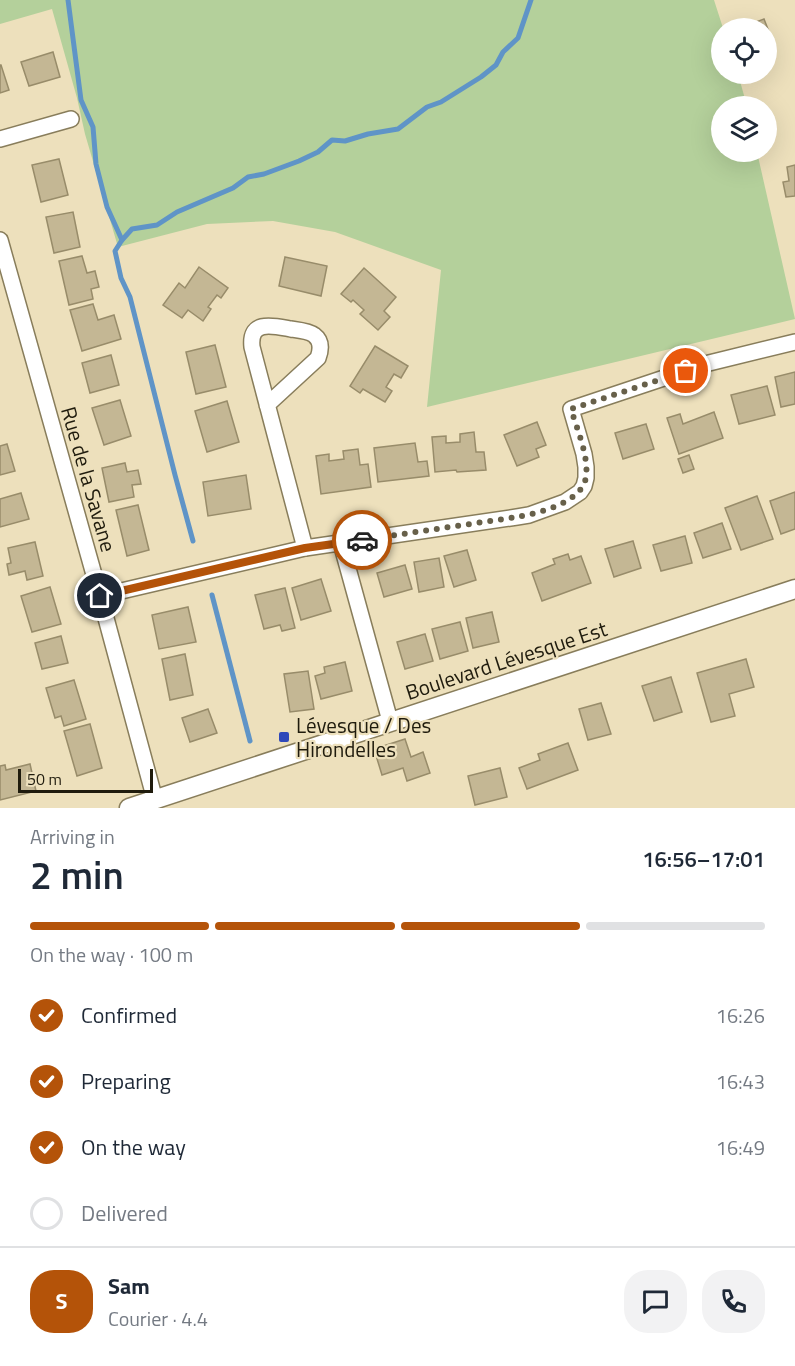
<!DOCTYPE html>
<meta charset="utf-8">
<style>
body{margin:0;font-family:"Titillium Web",sans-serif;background:#f2f2f3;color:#1f2937;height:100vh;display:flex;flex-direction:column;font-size:22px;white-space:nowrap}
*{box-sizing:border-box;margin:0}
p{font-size:20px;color:#747a83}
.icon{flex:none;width:33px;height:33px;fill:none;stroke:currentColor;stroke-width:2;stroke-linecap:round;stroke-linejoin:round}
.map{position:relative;height:808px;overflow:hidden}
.sheet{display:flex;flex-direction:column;background:#fff;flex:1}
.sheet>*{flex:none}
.controls{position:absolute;left:711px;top:18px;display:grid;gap:12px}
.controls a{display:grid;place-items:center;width:66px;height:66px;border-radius:50%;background:#fff;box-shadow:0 6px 24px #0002;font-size:30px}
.scale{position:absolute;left:18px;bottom:15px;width:135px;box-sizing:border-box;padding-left:6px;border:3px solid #1f1b0d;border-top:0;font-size:16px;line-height:21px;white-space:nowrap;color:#1f1b0d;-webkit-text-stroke:4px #ede0bc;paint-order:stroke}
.pin{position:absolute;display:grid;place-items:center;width:51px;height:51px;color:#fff;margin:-26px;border:3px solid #fff;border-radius:50%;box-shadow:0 2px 6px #0007}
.courier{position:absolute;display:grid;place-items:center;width:60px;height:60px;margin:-30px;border:4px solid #b45309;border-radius:50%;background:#fff;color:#222;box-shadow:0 2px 8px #0007}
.summary em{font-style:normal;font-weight:600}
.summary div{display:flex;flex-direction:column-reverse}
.summary{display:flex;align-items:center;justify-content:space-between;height:102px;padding:0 30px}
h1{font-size:39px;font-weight:600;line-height:45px}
.bar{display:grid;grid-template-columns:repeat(4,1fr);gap:9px 6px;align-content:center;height:72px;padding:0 30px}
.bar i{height:8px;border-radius:4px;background:#e0e1e3}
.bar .current{background:#b45309}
.bar p{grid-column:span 4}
.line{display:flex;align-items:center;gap:15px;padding:0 30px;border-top:2px solid #e0e1e3}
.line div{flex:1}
.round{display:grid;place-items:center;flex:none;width:63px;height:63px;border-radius:24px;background:#f2f2f3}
ol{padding:0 30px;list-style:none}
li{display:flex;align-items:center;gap:18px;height:66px}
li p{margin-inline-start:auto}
li .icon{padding:6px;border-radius:50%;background:#b45309;color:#fff;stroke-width:4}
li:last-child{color:#747a83}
li i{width:33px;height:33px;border:3px solid #e0e1e3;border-radius:50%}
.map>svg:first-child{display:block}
</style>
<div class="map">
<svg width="795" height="808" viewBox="0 0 795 808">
<rect width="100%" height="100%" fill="#ede0bc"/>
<path fill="#b4d09b" d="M0,0H714L723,28H722V74H738L747,106H722V152H757L795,319L427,407L441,270L335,232L273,221L207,224L118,247L85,134L77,98L52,9L0,24Z"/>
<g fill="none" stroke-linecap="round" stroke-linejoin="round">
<g stroke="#5f94c7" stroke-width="5">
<path d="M68,0L81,100L93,127L96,164L107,207L122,240L115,251L121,278L130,297L175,475L193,541"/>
<path d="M122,240L132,229L157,225L177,212L233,188L248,177L264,174L299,161L318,152L332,140L345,141L368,134L398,129L427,107L441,102L481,77L496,65L503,52L518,38L531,0"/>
<path d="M212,595L250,741"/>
</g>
</g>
<g fill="#c4b794" stroke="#988c6a" stroke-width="1.5">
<path d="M764,19L773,42L766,45V28H740Z"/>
<path d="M53,52L60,77L29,86L21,62Z"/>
<path d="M0,65H1L9,90L0,93Z"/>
<path d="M59,159L68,195L41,202L32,165Z"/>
<path d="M795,165V196L786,197L783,182L789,181L787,167Z"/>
<path d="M73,212L80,247L54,253L46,217Z"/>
<path d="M82,256L87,273L95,271L99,287L91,289L93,299L69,305L59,261Z"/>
<path d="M285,257L327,266L321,296L279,286Z"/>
<path d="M199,267L228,288L221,298L217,295L208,307L211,309L203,321L188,310L182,318L163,305L179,283L185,288Z"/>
<path d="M364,268L396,297L384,311L390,317L378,330L360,314L364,310L353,300L351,302L341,294Z"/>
<path d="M93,304L98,320L114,315L121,339L82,351L70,310Z"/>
<path d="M215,345L226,387L196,394L186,352Z"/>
<path d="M375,346L408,366L401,378L394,374L386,387L392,391L385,402L363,389L360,393L350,386Z"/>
<path d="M111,355L119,385L90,393L82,363Z"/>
<path d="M795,372V404L781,407L775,377Z"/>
<path d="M767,386L775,415L739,424L731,395Z"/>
<path d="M120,400L131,436L104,445L92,408Z"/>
<path d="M227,401L239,442L207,452L195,411Z"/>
<path d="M714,412L723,438L679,454L667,418L680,414L683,424Z"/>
<path d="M537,422L546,445L536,449L539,457L517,466L504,435Z"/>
<path d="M646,424L654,449L623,459L615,433Z"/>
<path d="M474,432L476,452H484L486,470L457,472L456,470L435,472L432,437L446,436V443L460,442V434Z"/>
<path d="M415,443L418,462L427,461L429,476L378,482L374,448Z"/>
<path d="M7,444L15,471L0,475V446Z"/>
<path d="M358,449L360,465L368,464L371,487L321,494L316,456L329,454V461L344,459L343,451Z"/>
<path d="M689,455L694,469L683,473L678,459Z"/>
<path d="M125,463L127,472L138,470L141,484L132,485L134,497L109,502L102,468Z"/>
<path d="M246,475L251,509L208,516L203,482Z"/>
<path d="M795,492V529L781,534L770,501Z"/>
<path d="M21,493L29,519L0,527V499Z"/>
<path d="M757,496L773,539L741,550L725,508Z"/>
<path d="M138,505L149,550L127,556L116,510Z"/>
<path d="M722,523L731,549L703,558L694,533Z"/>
<path d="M685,536L692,563L661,571L653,545Z"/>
<path d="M633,541L641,568L614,577L605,549Z"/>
<path d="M35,542L43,576L27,580L25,571L9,575L7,564L11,563L8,548Z"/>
<path d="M467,550L476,580L454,587L444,556Z"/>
<path d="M568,554L570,560L581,556L591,583L542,601L532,573L555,564L553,559Z"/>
<path d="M439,558L444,587L419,592L414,562Z"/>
<path d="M405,565L412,589L384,597L377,573Z"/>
<path d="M321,579L331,611L301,620L292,588Z"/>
<path d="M50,587L61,624L32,632L21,596Z"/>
<path d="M285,588L295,628L282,631L280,625L264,629L255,595Z"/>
<path d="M188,607L196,642L159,649L152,615Z"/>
<path d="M492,612L499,642L473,648L466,618Z"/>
<path d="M460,622L468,651L440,659L432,629Z"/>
<path d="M425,634L433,661L405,669L397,642Z"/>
<path d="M61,636L68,663L42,669L35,643Z"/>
<path d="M185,654L193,695L170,700L162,659Z"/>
<path d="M746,659L754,687L729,694L735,716L711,722L697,673Z"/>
<path d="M345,662L352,691L321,699L315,676L325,673L324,667Z"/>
<path d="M308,671L314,709L290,712L284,674Z"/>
<path d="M671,677L682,712L654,721L642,686Z"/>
<path d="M74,680L86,719L64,726L61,716L55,718L46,688Z"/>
<path d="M601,703L611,734L588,740L579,709Z"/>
<path d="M208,709L217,733L190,742L182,718Z"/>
<path d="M90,724L102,768L77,776L64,731Z"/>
<path d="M405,739L411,757L423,752L430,773L407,781L403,768L382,775L374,749Z"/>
<path d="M568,743L578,770L527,789L519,768L540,760L538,754Z"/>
<path d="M30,764L36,791L0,800V766L5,765L6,770Z"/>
<path d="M500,768L507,797L475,805L468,776Z"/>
</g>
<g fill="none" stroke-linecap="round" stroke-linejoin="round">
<defs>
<g id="minor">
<path d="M0,139L71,119"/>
<path d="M0,240L100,596L155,800"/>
<path d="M267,405L318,358C321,350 322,341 314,335C309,331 298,330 291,329C274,326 249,319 252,347L305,548"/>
<path d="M341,543L390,721"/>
<path d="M100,596L305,548L517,517L529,515L565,502L580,492L584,486L586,478V467L584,454L571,409L709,363L795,342"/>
</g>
<path id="tertiary" d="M129,808L795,589"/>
</defs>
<use href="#minor" stroke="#887d5b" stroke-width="18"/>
<use href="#tertiary" stroke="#887d5b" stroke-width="21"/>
<use href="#minor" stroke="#fff" stroke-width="15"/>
<use href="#tertiary" stroke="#fff" stroke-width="18"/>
</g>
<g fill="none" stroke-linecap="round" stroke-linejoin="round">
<path stroke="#67604a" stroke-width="6" stroke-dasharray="0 10.8" d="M362,540L517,517C539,513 582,503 586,477C589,457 577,429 571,409L686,371"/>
<path stroke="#b45309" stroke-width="8" d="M100,596L305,548L362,540"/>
</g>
<rect fill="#2f49ba" stroke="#ede0bc" stroke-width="2" x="278" y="731" width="12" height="12" rx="3"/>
<g text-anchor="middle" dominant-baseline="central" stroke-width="4.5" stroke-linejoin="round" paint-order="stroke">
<g font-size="21" fill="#1f1b0d" stroke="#ede0bc">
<text transform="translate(89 479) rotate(74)">Rue de la Savane</text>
<text transform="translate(506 660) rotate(-18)">Boulevard Lévesque Est</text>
</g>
<g font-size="21" fill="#1f1b0d" stroke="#ede0bc" text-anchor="start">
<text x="296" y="725">Lévesque / Des<tspan x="296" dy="24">Hirondelles</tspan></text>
</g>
</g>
</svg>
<div class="controls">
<a><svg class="icon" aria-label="locate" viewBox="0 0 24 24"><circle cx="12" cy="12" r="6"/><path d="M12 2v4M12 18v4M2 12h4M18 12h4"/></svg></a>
<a><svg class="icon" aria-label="layers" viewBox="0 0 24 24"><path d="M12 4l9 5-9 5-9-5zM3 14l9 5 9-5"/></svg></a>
</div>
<div class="scale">50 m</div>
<div class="pin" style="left:686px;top:371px;background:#ea580c"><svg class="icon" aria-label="bag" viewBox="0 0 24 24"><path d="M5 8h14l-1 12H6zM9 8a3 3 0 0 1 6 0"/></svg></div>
<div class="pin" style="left:100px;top:596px;background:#1f2937"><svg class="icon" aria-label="home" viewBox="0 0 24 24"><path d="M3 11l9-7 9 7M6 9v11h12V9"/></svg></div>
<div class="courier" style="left:362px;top:540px"><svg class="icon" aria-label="car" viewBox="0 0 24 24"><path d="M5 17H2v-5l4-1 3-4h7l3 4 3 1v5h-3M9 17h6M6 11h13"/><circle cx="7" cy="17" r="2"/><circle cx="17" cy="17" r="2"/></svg></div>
</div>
<section class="sheet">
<div class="summary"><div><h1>2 min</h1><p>Arriving in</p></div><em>16:56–17:01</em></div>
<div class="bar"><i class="current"></i><i class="current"></i><i class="current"></i><i></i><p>On the way · 100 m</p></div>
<ol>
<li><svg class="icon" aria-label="check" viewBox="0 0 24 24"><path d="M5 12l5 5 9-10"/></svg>Confirmed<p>16:26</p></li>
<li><svg class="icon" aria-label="check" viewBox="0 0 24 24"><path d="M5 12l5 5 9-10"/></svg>Preparing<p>16:43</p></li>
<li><svg class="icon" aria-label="check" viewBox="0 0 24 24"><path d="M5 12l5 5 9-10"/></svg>On the way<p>16:49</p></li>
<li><i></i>Delivered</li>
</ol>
<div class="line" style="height:108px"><b class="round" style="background:#b45309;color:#fff">S</b><div><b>Sam</b><p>Courier · 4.4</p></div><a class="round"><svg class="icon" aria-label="chat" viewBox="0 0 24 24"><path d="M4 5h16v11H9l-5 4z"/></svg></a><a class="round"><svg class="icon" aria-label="phone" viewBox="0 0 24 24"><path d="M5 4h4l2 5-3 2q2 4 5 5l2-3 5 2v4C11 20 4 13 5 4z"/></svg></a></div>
</section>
